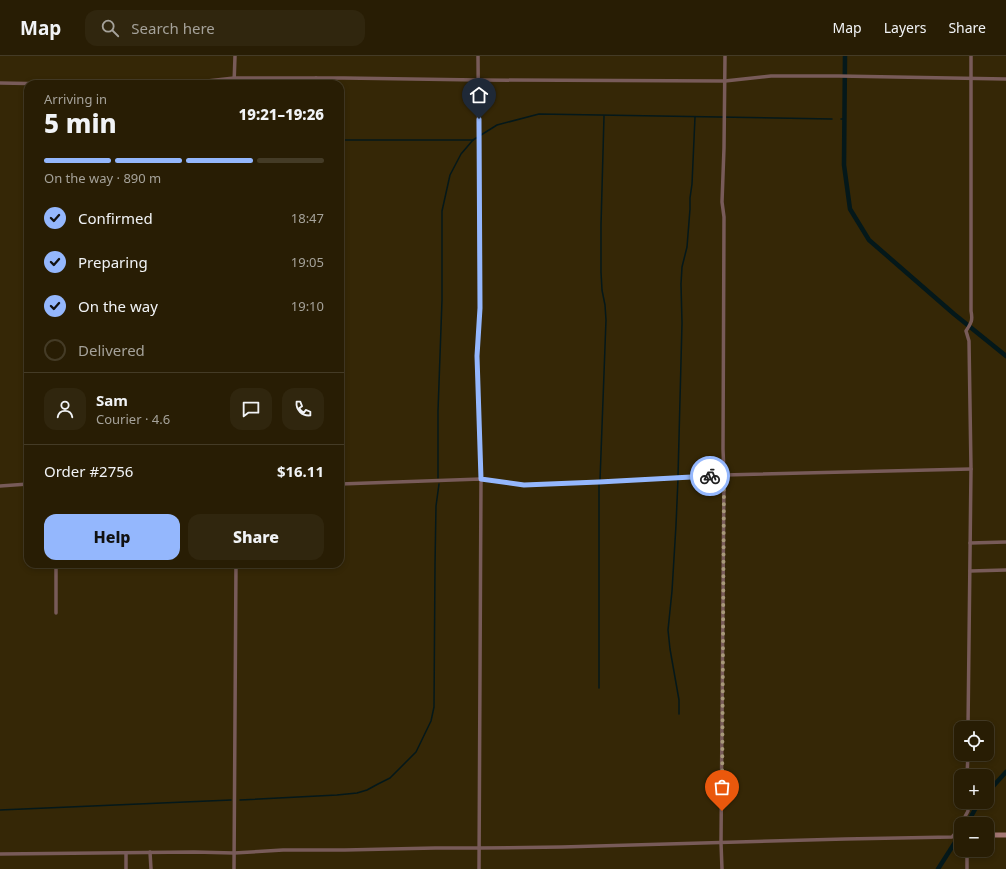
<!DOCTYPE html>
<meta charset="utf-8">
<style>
body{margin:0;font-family:"Noto Sans",sans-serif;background:#30260e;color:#f1f3f6;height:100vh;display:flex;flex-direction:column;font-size:15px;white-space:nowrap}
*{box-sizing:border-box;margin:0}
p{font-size:13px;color:#a5a29a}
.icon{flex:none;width:22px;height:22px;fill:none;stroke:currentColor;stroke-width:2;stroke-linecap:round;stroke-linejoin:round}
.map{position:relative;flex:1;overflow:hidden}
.panel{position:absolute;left:24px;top:24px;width:320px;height:488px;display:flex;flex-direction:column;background:#281d04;border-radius:12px;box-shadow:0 2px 6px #0003,0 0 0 1px #443b26}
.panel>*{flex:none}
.buttons{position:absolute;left:954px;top:665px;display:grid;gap:8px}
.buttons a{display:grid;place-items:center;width:40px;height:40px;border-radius:8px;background:#281d04;box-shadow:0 2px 6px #0003,0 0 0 1px #443b26;font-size:20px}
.pin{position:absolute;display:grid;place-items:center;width:34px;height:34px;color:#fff;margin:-41px -17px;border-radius:50% 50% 50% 0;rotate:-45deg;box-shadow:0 0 4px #0007}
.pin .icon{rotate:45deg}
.courier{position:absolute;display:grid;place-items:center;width:40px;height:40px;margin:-20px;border:3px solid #94b7fd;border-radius:50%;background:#fff;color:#222;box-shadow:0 1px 5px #0007}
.summary em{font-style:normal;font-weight:800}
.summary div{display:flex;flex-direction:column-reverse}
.summary{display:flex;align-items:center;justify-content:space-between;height:68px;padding:0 20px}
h1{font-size:26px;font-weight:800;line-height:30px}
.bar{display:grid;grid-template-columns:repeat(4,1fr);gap:6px 4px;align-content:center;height:48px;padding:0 20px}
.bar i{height:5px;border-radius:3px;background:#443b26}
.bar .on{background:#94b7fd}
.bar p{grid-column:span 4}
.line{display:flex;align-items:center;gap:10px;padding:0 20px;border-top:1px solid #443b26}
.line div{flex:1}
.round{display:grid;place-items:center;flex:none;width:42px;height:42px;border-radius:12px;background:#30260e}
ol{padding:0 20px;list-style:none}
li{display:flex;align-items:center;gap:12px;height:44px}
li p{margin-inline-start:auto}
li .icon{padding:4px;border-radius:50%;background:#94b7fd;color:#111;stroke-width:4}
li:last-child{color:#a5a29a}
li i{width:22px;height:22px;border:2px solid #443b26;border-radius:50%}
.cta{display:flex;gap:8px;margin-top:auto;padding:8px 20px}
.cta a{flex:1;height:46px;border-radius:12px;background:#94b7fd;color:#111;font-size:16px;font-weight:800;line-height:46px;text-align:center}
.cta a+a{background:#30260e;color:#f1f3f6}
header{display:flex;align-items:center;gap:24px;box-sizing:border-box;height:56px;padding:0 20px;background:#281d04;border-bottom:1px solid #443b26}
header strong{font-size:19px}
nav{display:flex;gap:22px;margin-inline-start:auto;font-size:14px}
.search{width:280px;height:36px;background:#30260e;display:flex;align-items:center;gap:10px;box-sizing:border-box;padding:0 14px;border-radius:12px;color:#a5a29a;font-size:15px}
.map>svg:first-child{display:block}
</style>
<header>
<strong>Map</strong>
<div class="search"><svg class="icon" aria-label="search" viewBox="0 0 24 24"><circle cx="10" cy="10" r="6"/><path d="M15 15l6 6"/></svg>Search here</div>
<nav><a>Map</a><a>Layers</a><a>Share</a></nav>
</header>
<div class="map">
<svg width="1006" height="813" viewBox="0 0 1006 813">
<rect width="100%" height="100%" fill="#352706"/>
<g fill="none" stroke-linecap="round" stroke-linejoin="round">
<g stroke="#04181a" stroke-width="1.5">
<path d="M841,63H844"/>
<path d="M340,84H473"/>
<path d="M678,420L682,267L681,228L682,211L687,191L690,153V142L692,128L695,61"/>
<path d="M438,422V355L442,244V155L450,119L461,98L473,84L497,69L539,58L832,63"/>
<path d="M678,423L676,469L672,535L668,574L670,593L679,644V658"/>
<path d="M600,424L606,264L605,249L602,234L601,216V169L604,60"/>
<path d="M599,632V428"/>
<path d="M240,744L337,739L357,737L367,734L378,728L390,722L416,696L431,665L434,651L435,509L436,450L439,428"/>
<path d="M0,754L231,744"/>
</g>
<g stroke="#04181a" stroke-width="4.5">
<path d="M845,0L844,109L850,153L869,184L954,258L1006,300"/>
<path d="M987,737L1006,716"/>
<path d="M967,768L979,746"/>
<path d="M938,813L961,777"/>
</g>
<g stroke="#785b59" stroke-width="3.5">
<path d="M478,0L480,252L477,300L481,423L524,429L599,426L724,419L723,393L724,161L722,146L724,92L725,0"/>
<path d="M316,22V28"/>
<path d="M0,27L54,28"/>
<path d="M80,28L207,25L234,22H344L478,24L725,25L771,20H839L1006,23"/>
<path d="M234,28L235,0"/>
<path d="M340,428L481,423L479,813"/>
<path d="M0,430L28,428"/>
<path d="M970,487L1006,486"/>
<path d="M970,515L1006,514"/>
<path d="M56,557V508"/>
<path d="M968,672L971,413L969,285L966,275C971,267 973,265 971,255V0"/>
<path d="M967,720L968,698"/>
<path d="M961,768L968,755L967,746"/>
<path d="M150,796L151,813"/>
<path d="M126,797V813"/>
<path d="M0,798L194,796L234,797L283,794H345L435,792H479L562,791L845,783L952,781L957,775L961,768"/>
<path d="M234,813L236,508"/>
<path d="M722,813L721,787L724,419L971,413"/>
<path d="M967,813V794"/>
</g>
<path stroke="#a47773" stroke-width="5" d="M987,779H1006"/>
</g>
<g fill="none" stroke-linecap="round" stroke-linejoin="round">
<path stroke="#a8997a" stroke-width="4" stroke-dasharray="0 7.2" d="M710,420L724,419L722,755"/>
<path stroke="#94b7fd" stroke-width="5" d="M479,63L480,252L477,300L481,423L524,429L599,426L710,420"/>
</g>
</svg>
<div class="buttons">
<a><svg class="icon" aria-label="locate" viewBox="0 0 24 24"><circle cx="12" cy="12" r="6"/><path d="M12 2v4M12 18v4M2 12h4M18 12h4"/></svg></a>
<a>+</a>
<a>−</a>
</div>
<div class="pin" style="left:722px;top:755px;background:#ea580c"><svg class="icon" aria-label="bag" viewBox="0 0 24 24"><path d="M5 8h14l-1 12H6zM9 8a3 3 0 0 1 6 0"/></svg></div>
<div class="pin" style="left:479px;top:63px;background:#1f2937"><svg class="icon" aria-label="home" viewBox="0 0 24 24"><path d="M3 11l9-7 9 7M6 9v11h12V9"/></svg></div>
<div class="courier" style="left:710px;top:420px"><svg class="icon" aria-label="bike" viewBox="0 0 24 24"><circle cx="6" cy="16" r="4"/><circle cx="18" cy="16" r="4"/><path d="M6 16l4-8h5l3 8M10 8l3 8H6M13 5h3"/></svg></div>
<section class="panel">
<div class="summary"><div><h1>5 min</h1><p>Arriving in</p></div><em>19:21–19:26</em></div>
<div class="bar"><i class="on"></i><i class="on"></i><i class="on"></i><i></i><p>On the way · 890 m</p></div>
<ol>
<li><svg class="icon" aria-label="check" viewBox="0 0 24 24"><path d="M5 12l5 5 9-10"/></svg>Confirmed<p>18:47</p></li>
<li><svg class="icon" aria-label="check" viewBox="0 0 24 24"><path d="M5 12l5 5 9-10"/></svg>Preparing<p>19:05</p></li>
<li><svg class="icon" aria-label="check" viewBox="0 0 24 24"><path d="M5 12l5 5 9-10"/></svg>On the way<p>19:10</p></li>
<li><i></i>Delivered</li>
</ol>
<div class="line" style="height:72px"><a class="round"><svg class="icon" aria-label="person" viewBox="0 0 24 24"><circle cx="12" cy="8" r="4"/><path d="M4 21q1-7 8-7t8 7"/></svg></a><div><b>Sam</b><p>Courier · 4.6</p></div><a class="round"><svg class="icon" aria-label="chat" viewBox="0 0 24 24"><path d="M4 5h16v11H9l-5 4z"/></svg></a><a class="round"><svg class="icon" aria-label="phone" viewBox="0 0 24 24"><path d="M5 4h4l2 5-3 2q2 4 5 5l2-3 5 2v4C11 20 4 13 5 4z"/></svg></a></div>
<div class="line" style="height:52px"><div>Order #2756</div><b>$16.11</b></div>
<div class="cta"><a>Help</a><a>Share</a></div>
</section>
</div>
